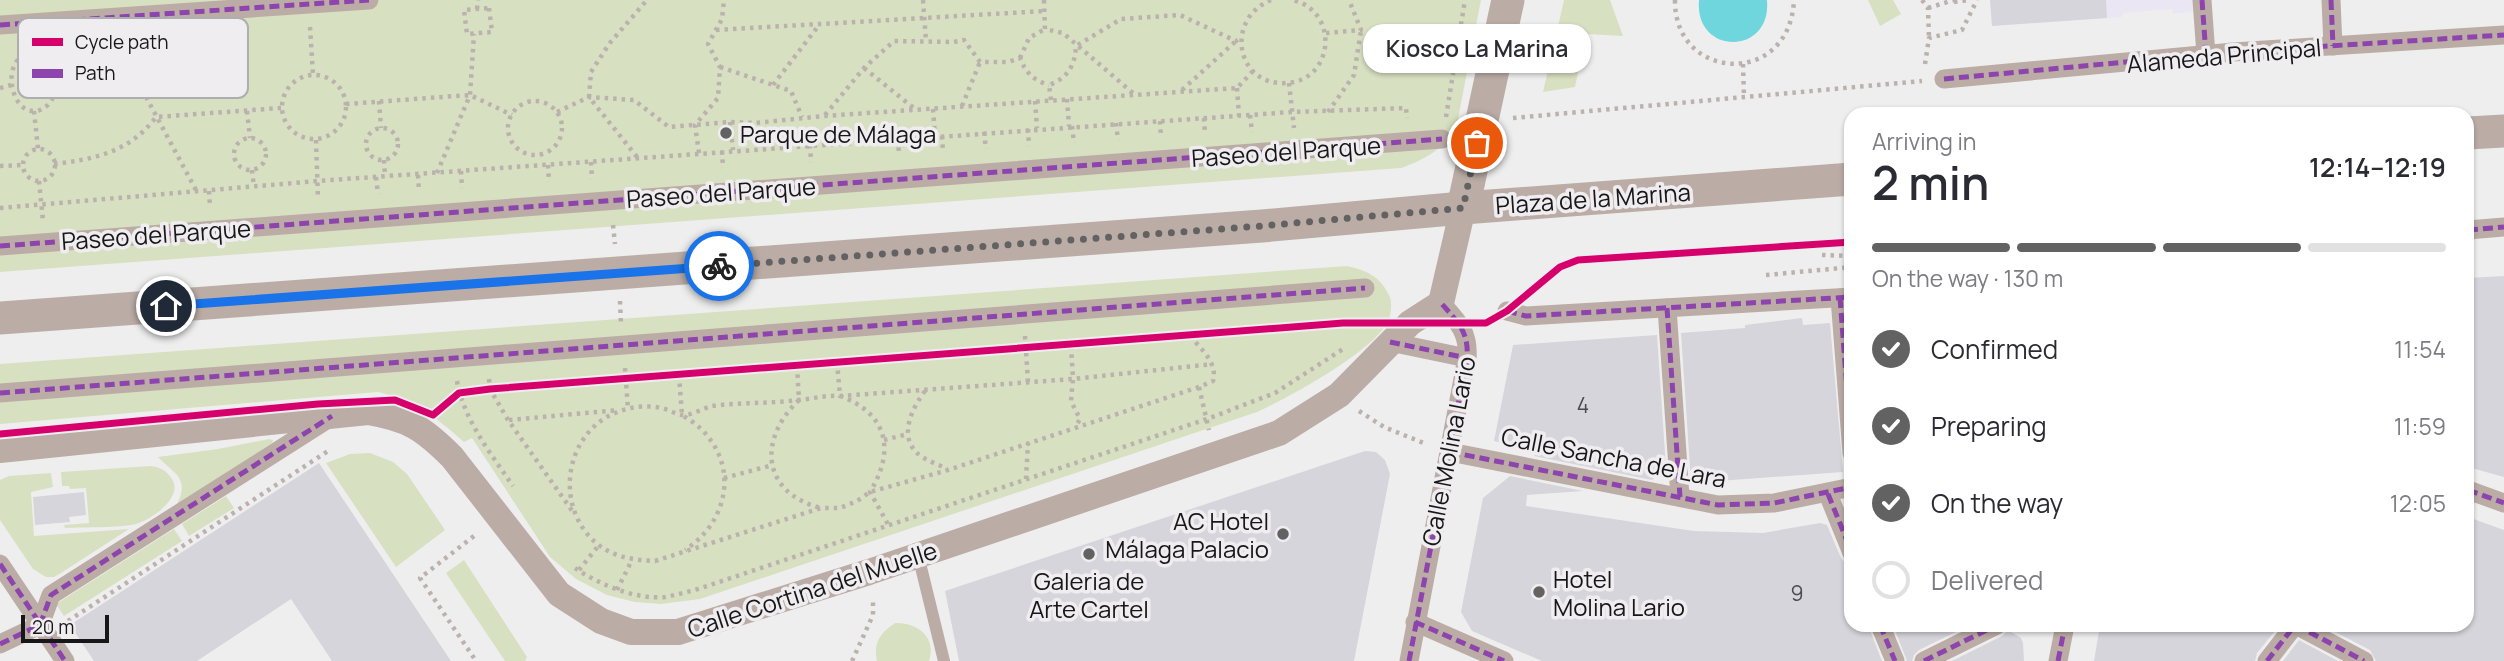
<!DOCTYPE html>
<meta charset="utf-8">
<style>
body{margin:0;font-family:Manrope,sans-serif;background:#f7f7f7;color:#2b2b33;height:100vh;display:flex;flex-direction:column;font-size:26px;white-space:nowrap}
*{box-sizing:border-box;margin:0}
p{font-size:23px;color:#7c7c81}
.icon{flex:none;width:38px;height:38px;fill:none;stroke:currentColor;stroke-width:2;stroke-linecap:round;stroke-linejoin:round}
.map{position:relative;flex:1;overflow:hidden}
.drawer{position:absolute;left:1844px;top:107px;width:630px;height:525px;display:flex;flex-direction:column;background:#fff;border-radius:21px;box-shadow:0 2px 5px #0004}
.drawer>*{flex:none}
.scale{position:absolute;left:21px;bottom:18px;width:88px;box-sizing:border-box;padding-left:7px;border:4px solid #181718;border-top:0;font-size:19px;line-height:24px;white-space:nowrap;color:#181718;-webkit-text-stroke:5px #efedf0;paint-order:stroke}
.pin{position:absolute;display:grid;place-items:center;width:60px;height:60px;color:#fff;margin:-30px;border:4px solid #fff;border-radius:50%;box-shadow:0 2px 7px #0007}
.courier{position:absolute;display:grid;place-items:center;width:70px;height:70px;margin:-35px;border:5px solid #1a73e8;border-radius:50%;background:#fff;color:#222;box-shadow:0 2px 9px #0007}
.bubble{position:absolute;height:49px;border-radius:21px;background:#fff;box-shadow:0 2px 5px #0004;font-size:23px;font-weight:600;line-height:49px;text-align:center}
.headline em{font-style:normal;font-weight:600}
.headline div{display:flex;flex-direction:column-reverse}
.headline{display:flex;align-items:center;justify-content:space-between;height:119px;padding:0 28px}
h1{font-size:46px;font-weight:600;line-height:52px}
.bar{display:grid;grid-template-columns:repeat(4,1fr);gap:10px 7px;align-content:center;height:84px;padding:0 28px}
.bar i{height:9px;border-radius:5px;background:#e1e1e2}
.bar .current{background:#636263}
.bar p{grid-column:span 4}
ol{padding:0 28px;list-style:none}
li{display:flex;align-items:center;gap:21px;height:77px}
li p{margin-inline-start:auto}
li .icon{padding:7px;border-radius:50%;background:#636263;color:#fff;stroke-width:4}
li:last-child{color:#7c7c81}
li i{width:38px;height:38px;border:4px solid #e1e1e2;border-radius:50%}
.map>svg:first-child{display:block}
</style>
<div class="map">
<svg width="2504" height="661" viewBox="0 0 2504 661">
<rect width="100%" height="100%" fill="#efeeef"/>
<path fill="#ebe6f3" d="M1990,0H2196L2197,11L2173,14L2172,9L2123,13L2122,17L1992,26Z"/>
<g fill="#d8e0c2">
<path d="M0,0H1481L1457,124C1443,150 1428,158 1401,168L0,272Z"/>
<path d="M1564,0H1610L1623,36L1586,34L1575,87L1543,92Z"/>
<path d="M1868,0H1893L1901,14L1880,26Z"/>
<path d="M1347,266C1367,271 1379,275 1389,295C1393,302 1391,318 1386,325C1368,354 1288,398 1257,412L700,599L661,604L635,602L607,595L576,579L550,557L472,438L464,442C436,417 415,401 378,392L0,424V364Z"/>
<path d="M269,439L273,440L272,443L176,506C191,478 174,474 158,457L218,449Z"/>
<path d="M370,453L393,462L407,474L445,530L396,567L326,463L350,454Z"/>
<path d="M150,466C160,467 166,470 172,479C184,497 151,520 136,524C120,528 83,527 65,528L64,525L89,523L86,488L70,489L69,486H62L61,472Z"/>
<path d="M51,473L53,487L31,492L34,536L129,529L61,573L54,577H46L33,569L0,520V480L9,476Z"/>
<path d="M226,496L234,508L189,536L182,524Z"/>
<path d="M174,529L182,541L64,616L56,604Z"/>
<path d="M464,560L527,657L525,661H505L446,573Z"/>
<path d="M895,623C917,622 937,637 929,661H877C873,643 880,633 895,623Z"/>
</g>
<path fill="#6fd6de" d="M1699,0H1767C1772,56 1694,56 1699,0Z"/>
<g fill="#d6d5db">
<path d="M1990,0H2106L2107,18L1992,26Z"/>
<path d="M2504,276V477L2468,467V278Z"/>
<path d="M1802,318L1803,325L1830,323L1843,472L1691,483L1681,333L1745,328V325Z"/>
<path d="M1657,335L1666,468L1652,480L1534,456L1540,451L1494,441L1513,345Z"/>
<path d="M1365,451L1376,452L1385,460L1390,474L1354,661H959L945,591Z"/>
<path d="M319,463L451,661H332L291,599L197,661H94L70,625Z"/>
<path d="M1510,476L1583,491L1527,495L1526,506L1694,531L1763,533L1820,523L1827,525L1841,558L1845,563L1852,565V625H1868L1882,661H1542L1472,631L1461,612L1483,498Z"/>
<path d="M84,492L86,515L69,517L70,522L35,525L33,497Z"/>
<path d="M2468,517L2504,530V661H2376L2370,650L2322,625H2468Z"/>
<path d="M1893,625H1970L1919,650L1914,655L1912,661H1907Z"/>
<path d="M2100,625H2280L2257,653L2255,661H2094Z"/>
<path d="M2008,630L2021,638L2023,643L2024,661H1952L2002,636Z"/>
<path d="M2299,640L2338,661H2283Z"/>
</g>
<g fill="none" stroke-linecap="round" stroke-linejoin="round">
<g stroke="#bbb2ae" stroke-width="4.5" stroke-dasharray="3.5 5" stroke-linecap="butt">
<path d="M923,0L926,41"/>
<path d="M1044,0L1045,29L1063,33L1134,94"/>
<path d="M1271,0C1224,19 1236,87 1287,83C1334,80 1340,12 1293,0"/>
<path d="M1675,0C1674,82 1790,88 1794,0"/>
<path d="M1922,0L1928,8L1929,38"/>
<path d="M1954,2L1969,0"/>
<path d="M489,8L492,32L467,34L464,10Z"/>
<path d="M1928,8L1954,0"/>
<path d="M477,9L478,0"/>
<path d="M310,27L313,75"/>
<path d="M716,30L1045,11"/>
<path d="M1326,33L1361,30L1349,0"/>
<path d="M150,39V77L144,93L197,192"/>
<path d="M32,50C64,55 63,107 36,111C16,113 8,84 13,69C16,59 23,54 32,50Z"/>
<path d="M1020,58L1029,38L1045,29"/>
<path d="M1743,64L1744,97"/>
<path d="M1925,64L1929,38L1962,30L1977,0"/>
<path d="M720,67L791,91L802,117"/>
<path d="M864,68L915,109"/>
<circle cx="314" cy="107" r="32"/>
<path d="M56,80L144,93"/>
<path d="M1289,83L1294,128"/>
<path d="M773,85L819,25"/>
<path d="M0,88L11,85"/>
<path d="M1237,88L1239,116"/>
<path d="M1182,90L1236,41"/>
<path d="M1067,99L1069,126"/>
<path d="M1051,100L1049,85C1068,78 1075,65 1076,46L1121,19L1180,15L1236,41L1240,38"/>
<path d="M379,101L381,128"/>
<path d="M1035,101L1037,128"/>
<circle cx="535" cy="128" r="27"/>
<path d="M346,104L470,95L512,115"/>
<path d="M962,106L980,62"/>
<path d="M933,109L935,136"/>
<path d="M34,111L38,149"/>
<path d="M247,111L250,138"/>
<path d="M557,112L589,97L634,100L669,127L730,122L755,123L824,116L1237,88L1253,71"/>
<path d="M1328,112L1354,75L1361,30"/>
<path d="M825,115L864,68L894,41L954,42L964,40L980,62H1008L1020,58C1026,73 1033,80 1049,85"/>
<path d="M1250,115L1252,132"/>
<path d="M1446,117L1465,0"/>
<path d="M1204,118L1205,134"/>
<path d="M1513,118L1922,81"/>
<path d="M1160,121L1161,137"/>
<path d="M730,122L733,150"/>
<path d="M1116,123L1118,140"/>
<path d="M1072,126L1074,143"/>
<circle cx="382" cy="144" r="16"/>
<path d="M1028,129L1029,146"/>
<path d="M984,132L986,149"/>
<path d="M942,136L943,152"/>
<circle cx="250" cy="154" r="16"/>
<path d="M898,139L899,155"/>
<path d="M316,140L318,198"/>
<path d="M810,145L811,162"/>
<circle cx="39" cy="165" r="16"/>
<path d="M722,151L723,168"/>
<path d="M699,153L695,125L718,98L720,67L708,44L722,19L724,0"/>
<path d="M637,157L589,97L591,72L609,44L647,0"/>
<path d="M384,160L385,177"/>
<path d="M591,162L592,179"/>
<path d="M54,164C95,159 130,152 156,117L281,108"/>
<path d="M548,165L549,182"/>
<path d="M0,166L23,165"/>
<path d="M252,170L254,187"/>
<path d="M461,171L462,188"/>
<path d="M437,173L470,95L474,34"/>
<path d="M418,175L419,191"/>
<path d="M376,177L378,194"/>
<path d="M39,181L43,221"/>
<path d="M209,191L210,207"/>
<path d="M0,208L317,181L1292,112L1406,108L1407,118"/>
<path d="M613,225L615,244"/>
<path d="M1822,255L1852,256"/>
<path d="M1766,275L1852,267"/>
<path d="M620,301L621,324"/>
<path d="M1025,336L1028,382"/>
<path d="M1190,336C1201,349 1218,363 1213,381L1199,387L948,470L870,492L857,501L840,508H821L655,561C635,560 617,558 600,546C557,514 561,446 605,418C622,408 642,404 661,408C668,409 675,414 682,415C691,416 703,408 712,406C740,402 769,404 798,400C812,399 824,395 840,396L1073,379L1213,364"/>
<path d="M1071,346L1073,379L1071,401L1080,419L1076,426"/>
<path d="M837,362L840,396C887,413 896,450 870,492L889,526"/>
<path d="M797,366L799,400C757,440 762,493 821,508"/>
<path d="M625,368L628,409"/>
<path d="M679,375L682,415C688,419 695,423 700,428C740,466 728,522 685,550"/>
<path d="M489,379L490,389L508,420L573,512"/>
<path d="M457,381C464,420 491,454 513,486"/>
<path d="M1199,387L1209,430"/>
<path d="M925,391C913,407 898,435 917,453C924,460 938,464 947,469"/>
<path d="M1359,411L1384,427L1426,444"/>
<path d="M509,420L619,410"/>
<path d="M884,440L908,434"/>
<path d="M724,478L773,465"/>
<path d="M1026,479L1028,443"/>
<path d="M474,536L420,578L476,661"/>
<path d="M575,568C598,584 636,600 665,597C676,595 687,592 698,589L1207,419L1275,393L1343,349"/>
<path d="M579,570L599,545"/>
<path d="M617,590L632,560"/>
<path d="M68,621L328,451"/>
<path d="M852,661L873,615V598"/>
</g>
<path stroke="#bbada6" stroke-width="12" d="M918,555L944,661"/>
<g stroke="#bbada6" stroke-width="19">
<path d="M2202,0L2206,55"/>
<path d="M2331,0L2333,46"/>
<path d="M0,25L369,0"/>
<path d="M1944,79L2233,52L2504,35"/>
<path d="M2468,230L2504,227"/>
<path d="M0,246L1442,139"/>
<path d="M1840,298L1852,453"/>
<path d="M1667,308L1680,497"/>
<path d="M1507,311L1526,316L1852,297"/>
<path d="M1390,342L1467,358"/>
<path d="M0,393L1365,288"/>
<path d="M1450,452L1718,505L1774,503L1852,487"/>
<path d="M2468,490L2504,503"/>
<path d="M1828,494L1852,553"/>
<path d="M0,564L65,661"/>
<path d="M1415,622L1504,661"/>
<path d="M40,625L51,595L331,417"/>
<path d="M1880,625L1895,661"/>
<path d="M2296,625L2364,661"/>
<path d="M0,644L40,625"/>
<path d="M1409,661L1467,358C1469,332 1458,322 1441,303"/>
<path d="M1924,661L1997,625"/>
<path d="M2058,661L2065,625"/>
<path d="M2267,661L2295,625"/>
</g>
<path stroke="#bbada6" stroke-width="26" d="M0,450L368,412C409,419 423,428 452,457L559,594L601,621L631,632H678L869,572L1279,433L1339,395L1410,323L1441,303L1463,208"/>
<g stroke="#bbada6" stroke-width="33">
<path d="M2468,133L2504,131"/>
<path d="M1463,208L1508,0"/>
<path d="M0,318L1262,226L1463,208L1852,179"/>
</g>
<g stroke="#8e44ad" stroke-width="5" stroke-dasharray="10 5" stroke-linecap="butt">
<path d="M2202,0L2206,55"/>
<path d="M2331,0L2333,46"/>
<path d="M0,25L369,0"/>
<path d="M1944,79L2233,52L2504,35"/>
<path d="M2468,230L2504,227"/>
<path d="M0,246L1442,139"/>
<path d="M1840,298L1852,453"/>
<path d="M1667,308L1680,497"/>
<path d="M1507,311L1526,316L1852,297"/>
<path d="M1390,342L1467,358"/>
<path d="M0,393L1365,288"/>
<path d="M1450,452L1718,505L1774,503L1852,487"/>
<path d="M2468,490L2504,503"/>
<path d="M1828,494L1852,553"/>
<path d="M0,564L65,661"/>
<path d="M1415,622L1504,661"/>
<path d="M40,625L51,595L332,416"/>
<path d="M1880,625L1895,661"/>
<path d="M2296,625L2364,661"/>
<path d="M0,644L40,625"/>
<path d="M1409,661L1467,358C1469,332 1458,322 1441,303"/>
<path d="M1924,661L1997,625"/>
<path d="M2058,661L2065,625"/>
<path d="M2267,661L2295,625"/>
</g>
<defs>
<path id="cycleway" d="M0,434L318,404L395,400L433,415L459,393L490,389L1343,323H1486L1507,311L1560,267L1578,260L1852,242"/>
</defs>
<use href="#cycleway" stroke="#efedf0" stroke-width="11"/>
<use href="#cycleway" stroke="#d6006c" stroke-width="7"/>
</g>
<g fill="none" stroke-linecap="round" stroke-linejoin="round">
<path stroke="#636263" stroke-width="7" stroke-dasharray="0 12.6" d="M719,266L1262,226L1463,208L1477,143"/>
<path stroke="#1a73e8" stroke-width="9" d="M166,306L719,266"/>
</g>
<g fill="#636263" stroke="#efedf0" stroke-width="2.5">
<circle cx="726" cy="133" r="7"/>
<circle cx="1283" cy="534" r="7"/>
<circle cx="1089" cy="554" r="7"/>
<circle cx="1539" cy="592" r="7"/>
</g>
<g text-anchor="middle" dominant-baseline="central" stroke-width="7" stroke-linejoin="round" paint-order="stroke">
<g font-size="21" fill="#4c4a4d">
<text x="1583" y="405">4</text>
<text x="1797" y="593">9</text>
</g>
<g font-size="24" fill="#181718" stroke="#efedf0">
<text transform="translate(2224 55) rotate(-5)">Alameda Principal</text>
<text transform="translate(1286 151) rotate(-4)">Paseo del Parque</text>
<text transform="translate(721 192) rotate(-4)">Paseo del Parque</text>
<text transform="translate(1593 198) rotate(-4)">Plaza de la Marina</text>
<text transform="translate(156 234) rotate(-4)">Paseo del Parque</text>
<text transform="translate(1448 451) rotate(-79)">Calle Molina Lario</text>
<text transform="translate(1614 457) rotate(11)">Calle Sancha de Lara</text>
<text transform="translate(812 589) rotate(-18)">Calle Cortina del Muelle</text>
</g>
<g font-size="24" fill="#181718" stroke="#efedf0" text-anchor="start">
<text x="740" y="133">Parque de Málaga</text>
<text x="1269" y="520" text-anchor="end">AC Hotel<tspan x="1269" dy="28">Málaga Palacio</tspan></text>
<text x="1553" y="578">Hotel<tspan x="1553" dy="28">Molina Lario</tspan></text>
<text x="1089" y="580" text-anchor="middle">Galeria de<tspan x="1089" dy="28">Arte Cartel</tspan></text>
</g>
</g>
<rect x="18" y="18" width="230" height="80" rx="10" fill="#efedf0" stroke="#aeadaf" stroke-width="2"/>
<rect x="32" y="38" width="31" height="8" fill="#d6006c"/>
<rect x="32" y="69" width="31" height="9" fill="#8e44ad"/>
<g font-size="19" fill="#181718">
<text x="75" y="49">Cycle path</text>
<text x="75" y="80">Path</text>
</g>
</svg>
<div class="scale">20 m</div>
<div class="pin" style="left:1477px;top:143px;background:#ea580c"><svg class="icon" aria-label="bag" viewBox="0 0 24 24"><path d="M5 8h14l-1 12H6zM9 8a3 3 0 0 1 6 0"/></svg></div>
<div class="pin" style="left:166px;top:306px;background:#1f2937"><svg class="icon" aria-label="home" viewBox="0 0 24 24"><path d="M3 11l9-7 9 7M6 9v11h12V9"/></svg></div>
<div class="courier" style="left:719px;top:266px"><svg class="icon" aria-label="bike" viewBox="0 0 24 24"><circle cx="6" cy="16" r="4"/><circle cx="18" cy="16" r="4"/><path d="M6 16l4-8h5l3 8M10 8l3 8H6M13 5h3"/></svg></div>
<div class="bubble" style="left:1363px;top:24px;width:228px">Kiosco La Marina</div>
<section class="drawer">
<div class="headline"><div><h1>2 min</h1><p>Arriving in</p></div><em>12:14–12:19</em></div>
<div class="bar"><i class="current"></i><i class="current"></i><i class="current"></i><i></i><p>On the way · 130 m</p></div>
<ol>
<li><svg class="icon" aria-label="check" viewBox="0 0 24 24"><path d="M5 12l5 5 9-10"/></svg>Confirmed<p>11:54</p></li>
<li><svg class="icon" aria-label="check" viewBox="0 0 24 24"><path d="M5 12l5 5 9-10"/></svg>Preparing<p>11:59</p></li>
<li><svg class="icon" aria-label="check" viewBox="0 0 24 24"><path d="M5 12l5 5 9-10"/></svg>On the way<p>12:05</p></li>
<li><i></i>Delivered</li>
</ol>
</section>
</div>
